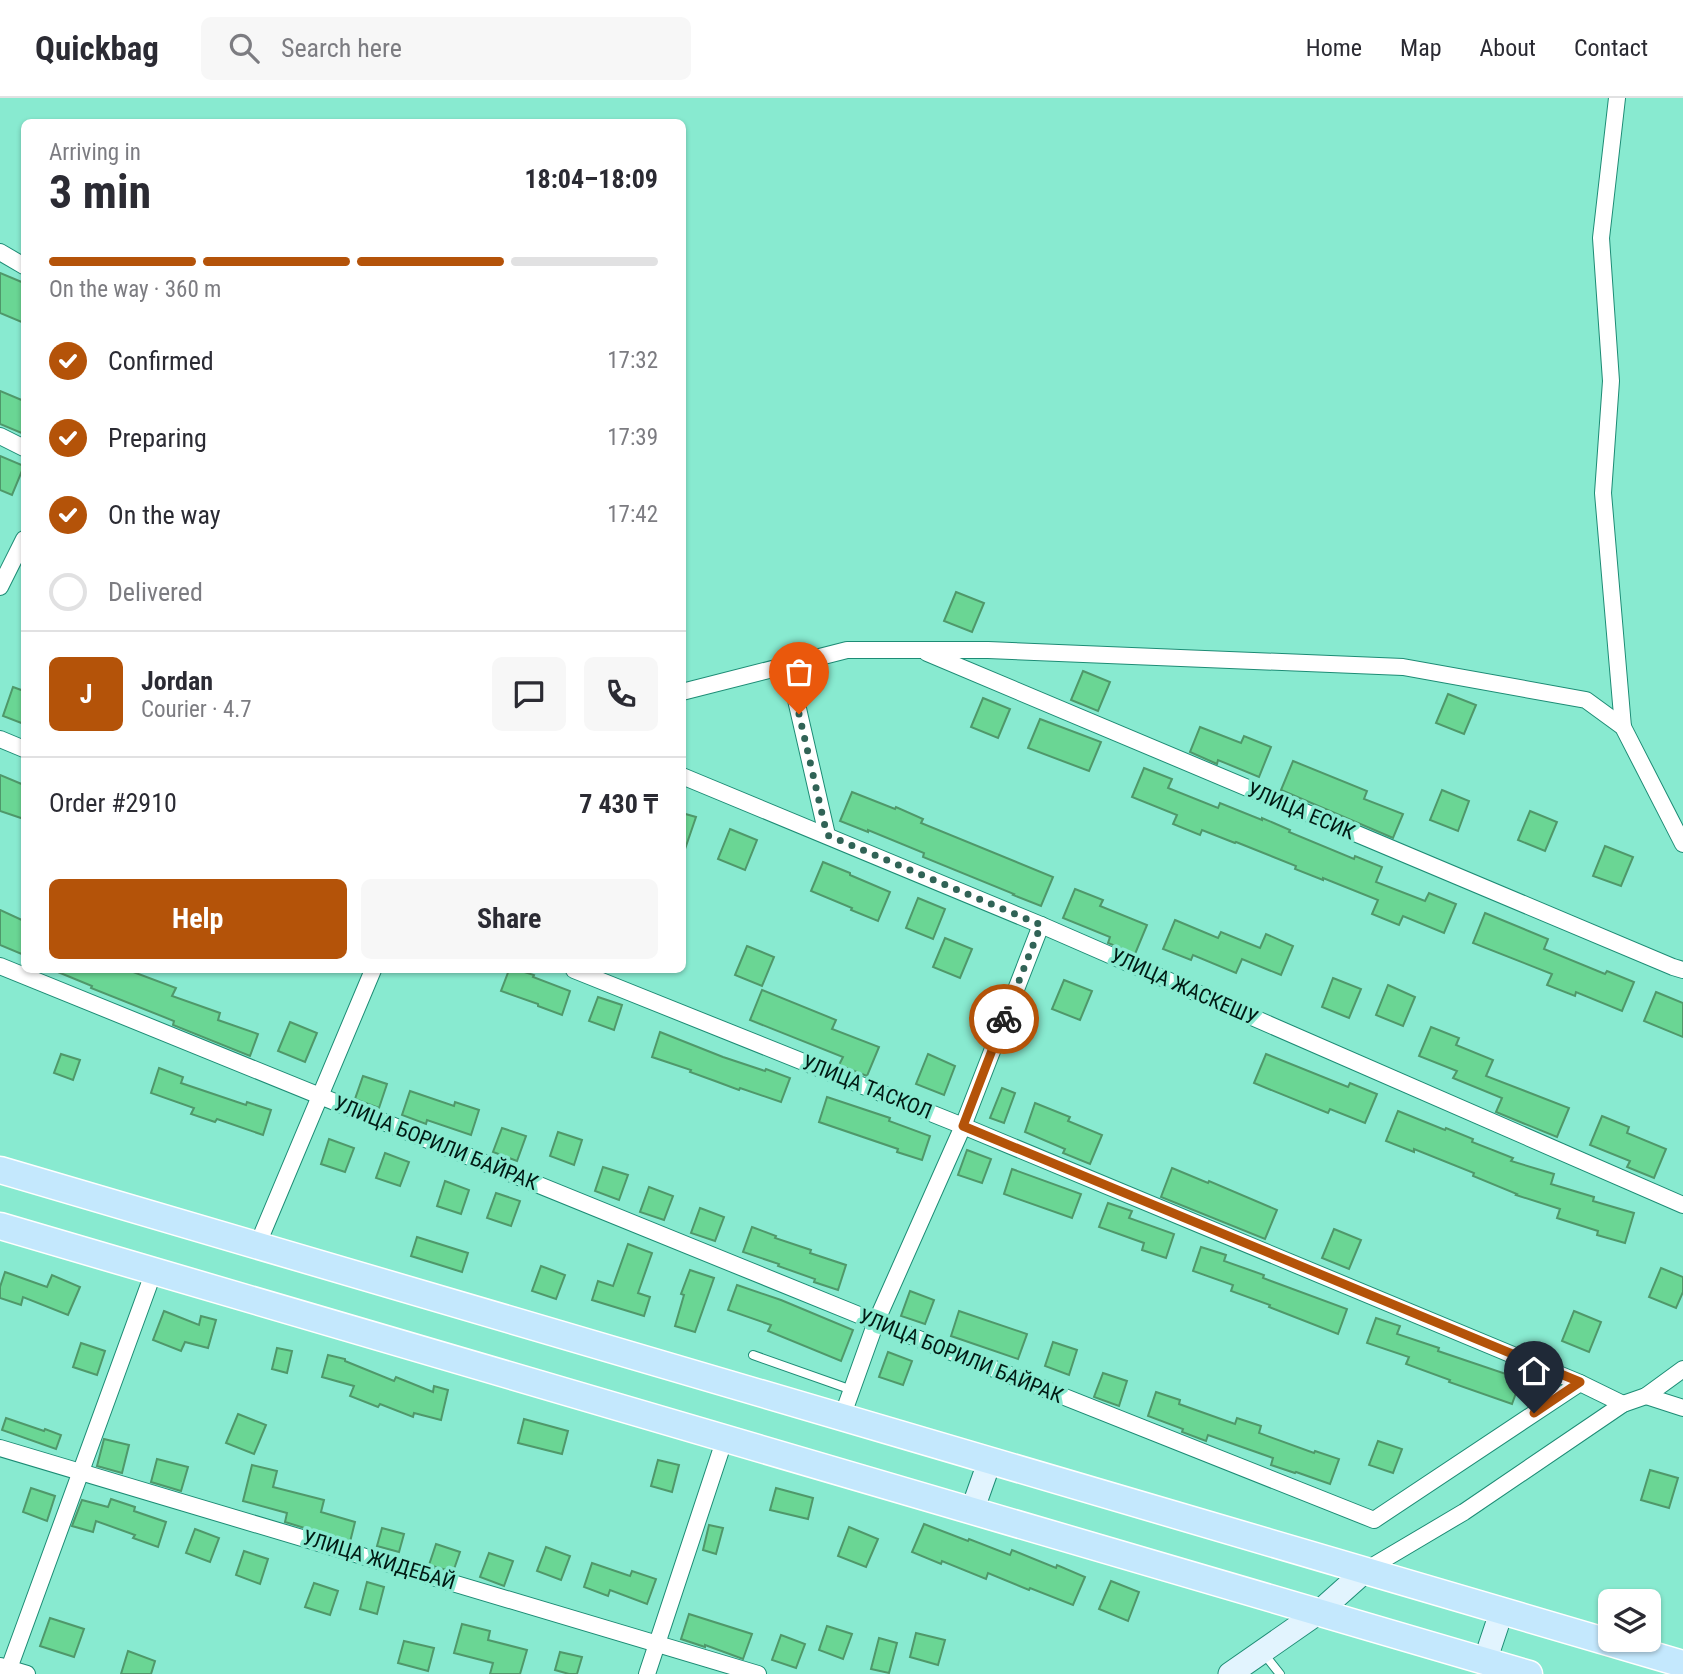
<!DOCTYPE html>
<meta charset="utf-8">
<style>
body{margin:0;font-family:"Roboto Condensed",sans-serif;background:#f7f7f7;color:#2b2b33;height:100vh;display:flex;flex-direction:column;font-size:26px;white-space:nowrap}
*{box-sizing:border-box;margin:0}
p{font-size:23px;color:#7c7c81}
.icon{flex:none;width:38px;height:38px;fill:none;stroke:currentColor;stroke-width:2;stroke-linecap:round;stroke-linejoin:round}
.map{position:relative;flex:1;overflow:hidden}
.panel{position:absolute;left:21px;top:21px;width:665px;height:854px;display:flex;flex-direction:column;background:#fff;border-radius:10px;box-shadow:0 2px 5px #0004}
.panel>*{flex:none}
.fabs{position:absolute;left:1598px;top:1491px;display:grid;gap:14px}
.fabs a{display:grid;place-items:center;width:63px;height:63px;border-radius:10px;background:#fff;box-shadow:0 2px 5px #0004;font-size:35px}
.pin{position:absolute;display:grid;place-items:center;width:60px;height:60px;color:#fff;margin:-72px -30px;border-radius:50% 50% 50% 0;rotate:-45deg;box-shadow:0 0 7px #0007}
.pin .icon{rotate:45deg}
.courier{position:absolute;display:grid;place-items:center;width:70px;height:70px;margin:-35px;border:5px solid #b45309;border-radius:50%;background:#fff;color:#222;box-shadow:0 2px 9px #0007}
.head em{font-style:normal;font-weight:700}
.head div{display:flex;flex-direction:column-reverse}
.head{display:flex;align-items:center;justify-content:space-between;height:119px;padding:0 28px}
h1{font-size:46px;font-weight:700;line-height:52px}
.bar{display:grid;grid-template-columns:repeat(4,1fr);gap:10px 7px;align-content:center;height:84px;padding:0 28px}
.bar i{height:9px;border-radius:5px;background:#e1e1e2}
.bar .active{background:#b45309}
.bar p{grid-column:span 4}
.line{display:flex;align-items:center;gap:18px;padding:0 28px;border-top:2px solid #e1e1e2}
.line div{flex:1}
.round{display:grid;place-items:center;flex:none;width:74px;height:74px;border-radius:10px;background:#f7f7f7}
ol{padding:0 28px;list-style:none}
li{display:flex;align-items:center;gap:21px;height:77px}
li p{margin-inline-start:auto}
li .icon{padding:7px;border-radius:50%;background:#b45309;color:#fff;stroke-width:4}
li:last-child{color:#7c7c81}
li i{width:38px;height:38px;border:4px solid #e1e1e2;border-radius:50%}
.cta{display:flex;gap:14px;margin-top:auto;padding:14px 28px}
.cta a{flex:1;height:80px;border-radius:10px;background:#b45309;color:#fff;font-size:28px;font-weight:700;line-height:80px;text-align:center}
.cta a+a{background:#f7f7f7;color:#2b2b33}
header{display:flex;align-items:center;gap:42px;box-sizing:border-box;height:98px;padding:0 35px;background:#fff;border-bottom:2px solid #e1e1e2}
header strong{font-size:33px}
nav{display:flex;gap:38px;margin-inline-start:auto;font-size:24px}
.search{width:490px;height:63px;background:#f7f7f7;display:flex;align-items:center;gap:18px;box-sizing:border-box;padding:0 24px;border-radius:10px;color:#7c7c81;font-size:26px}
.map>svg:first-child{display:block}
</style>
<header>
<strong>Quickbag</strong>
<div class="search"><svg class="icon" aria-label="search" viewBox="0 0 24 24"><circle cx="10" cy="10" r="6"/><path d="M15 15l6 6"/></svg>Search here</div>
<nav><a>Home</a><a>Map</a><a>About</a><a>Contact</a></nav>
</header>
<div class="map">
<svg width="1683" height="1576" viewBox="0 0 1683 1576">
<rect width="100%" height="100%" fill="#88ead0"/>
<g fill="#6ad694" stroke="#4f986a" stroke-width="2">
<path d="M0,175L24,185V225L0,215Z"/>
<path d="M0,293L24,303V336L0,326Z"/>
<path d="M0,358L24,368L12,397L0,392Z"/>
<path d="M956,494L984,505L972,534L944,523Z"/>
<path d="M1083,573L1110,584L1098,613L1071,602Z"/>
<path d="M13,589L24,593V626L3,618Z"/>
<path d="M1448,596L1476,607L1464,636L1436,625Z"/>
<path d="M983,600L1010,611L998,640L971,629Z"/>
<path d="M1040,621L1101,644L1089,673L1028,650Z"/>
<path d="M1200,629L1241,645L1244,638L1271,649L1259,679L1218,662L1217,666L1190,654Z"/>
<path d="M1293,663L1367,693L1364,701L1403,716L1393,740L1281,692Z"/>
<path d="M1144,670L1172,681L1168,690L1218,710L1220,705L1262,722V720L1290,732L1289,734L1354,761L1355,758L1382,769L1376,784L1425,803L1429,795L1456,806L1444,835L1403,818L1399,827L1372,816L1378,802L1323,780V782L1295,771L1296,768L1236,744L1235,745L1202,732L1200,737L1173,726L1177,717L1132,699Z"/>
<path d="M0,677L24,687V721L0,713Z"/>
<path d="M1442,692L1469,703L1458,733L1430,722Z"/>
<path d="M852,694L895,711L896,709L923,721L921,725L1053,779L1041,808L1013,797L1014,796L923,759L924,755L868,732V734L840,723Z"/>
<path d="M1530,713L1557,724L1545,753L1518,742Z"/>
<path d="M682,715L696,719L684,754H682Z"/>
<path d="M730,731L757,742L745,772L718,761Z"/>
<path d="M1605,748L1633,759L1621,788L1593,778Z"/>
<path d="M823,764L850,775V777L890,794L878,823L851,812L852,810L811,793Z"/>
<path d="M1075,791L1103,802L1100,808L1147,827L1135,856L1108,845L1110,839L1063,820Z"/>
<path d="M918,800L945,811L933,841L906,830Z"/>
<path d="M0,812L24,823V857L0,847Z"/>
<path d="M1485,815L1548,841L1544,851L1605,876L1607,873L1634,884L1622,913L1576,894L1575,898L1547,887L1552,876L1473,845Z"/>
<path d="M1175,822L1218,840L1221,834L1260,850L1266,836L1293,848L1281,877L1242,861L1236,875L1193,857L1191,862L1163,851Z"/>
<path d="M945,840L972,851L960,880L933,869Z"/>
<path d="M747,848L774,859L762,888L735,877Z"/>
<path d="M53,872H128L176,890L172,898L220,915L218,922L258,936L250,958L173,927L174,923L91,890L92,888Z"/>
<path d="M509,872H518L534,877L533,879L570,893L562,917L538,908V906L501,893Z"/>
<path d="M1333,880L1361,891L1349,920L1322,909Z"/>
<path d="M1064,882L1092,893L1080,922L1052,911Z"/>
<path d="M1388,887L1415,899L1403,928L1376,917Z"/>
<path d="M762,892L836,922L832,931L879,949L867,978L839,967L843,959L750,922Z"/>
<path d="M1656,894L1683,905V939L1644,923Z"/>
<path d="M598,899L622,907L614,932L589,923Z"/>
<path d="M290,924L317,935L305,964L278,953Z"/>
<path d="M1431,929L1459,940L1456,947L1493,962L1486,978L1569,1010L1557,1039L1496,1014L1502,1000L1453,980L1457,973L1419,958Z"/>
<path d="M660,934L723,959L765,973L766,971L790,980L781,1004L740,990L739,992L715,983L690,974L691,972L652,959Z"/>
<path d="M61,956L80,962L73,982L54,975Z"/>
<path d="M928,956L955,968L944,997L916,986Z"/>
<path d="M1266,956L1348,989L1350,985L1377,996L1365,1025L1330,1011L1328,1015L1254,985Z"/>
<path d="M159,970L183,979L181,985L246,1007L247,1004L271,1012L263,1037L217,1021L215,1024L191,1016L194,1010L151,995Z"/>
<path d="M363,978L387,986L379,1010L355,1001Z"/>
<path d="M1002,990L1015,995L1004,1025L990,1020Z"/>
<path d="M410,993L454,1008L455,1004L479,1012L471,1037L427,1022L426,1026L402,1017Z"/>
<path d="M827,999L890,1020L889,1023L930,1038L922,1062L897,1054L898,1051L819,1024Z"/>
<path d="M1035,1005L1070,1019L1068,1023L1102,1037L1090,1066L1063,1055L1065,1051L1025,1034Z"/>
<path d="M1398,1013L1445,1032L1446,1030L1473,1041L1472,1044L1513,1060L1511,1063L1554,1076L1551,1086L1594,1099L1593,1103L1634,1115L1625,1145L1597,1137L1598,1133L1557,1120L1560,1111L1516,1097L1517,1096L1473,1078L1474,1075L1414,1051V1054L1386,1043Z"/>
<path d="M1602,1018L1629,1029L1627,1035L1666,1051L1654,1080L1627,1069L1630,1063L1590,1047Z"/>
<path d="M502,1030L526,1038L517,1063L493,1054Z"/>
<path d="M558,1034L582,1042L574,1067L550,1058Z"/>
<path d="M329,1041L354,1050L345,1074L321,1066Z"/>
<path d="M967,1052L991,1061L982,1085L958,1077Z"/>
<path d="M385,1055L409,1064L400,1088L376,1080Z"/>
<path d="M603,1069L628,1077L619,1102L595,1093Z"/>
<path d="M1172,1070L1208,1085L1209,1083L1277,1112L1265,1141L1161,1099Z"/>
<path d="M1012,1071L1081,1096L1072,1120L1004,1096Z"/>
<path d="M445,1083L469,1092L461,1116L437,1108Z"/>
<path d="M649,1089L673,1098L664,1122L640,1114Z"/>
<path d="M496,1095L520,1103L511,1128L487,1120Z"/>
<path d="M1108,1105L1132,1113L1129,1120L1174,1136L1166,1160L1142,1152L1144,1145L1099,1129Z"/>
<path d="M700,1110L724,1119L715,1143L691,1135Z"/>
<path d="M752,1129L776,1138L775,1140L811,1152L810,1155L846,1167L838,1192L814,1184L815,1181L778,1168L779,1166L743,1154Z"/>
<path d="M1334,1131L1361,1142L1349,1171L1322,1160Z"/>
<path d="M417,1139L468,1155L462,1174L411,1158Z"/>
<path d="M628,1146L652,1155L638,1195L650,1199L644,1218L592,1202L598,1183L613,1188Z"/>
<path d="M1201,1149L1226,1157L1224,1163L1264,1177L1263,1180L1347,1211L1338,1236L1269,1209L1270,1207L1231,1193L1233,1187L1193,1173Z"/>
<path d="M541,1168L565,1177L556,1201L532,1193Z"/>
<path d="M1661,1170L1683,1179V1194L1676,1210L1649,1199Z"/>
<path d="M690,1172L714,1180L695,1234L675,1228L684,1197L681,1196Z"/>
<path d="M5,1174L47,1189L52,1177L80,1189L68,1217L23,1199L21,1207L0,1200V1189Z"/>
<path d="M737,1187L781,1202L853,1232L841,1263L768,1233L771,1227L728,1212Z"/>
<path d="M910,1193L934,1202L925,1226L901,1218Z"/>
<path d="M164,1213L199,1227L201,1218L216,1222L208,1250L185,1244L181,1253L153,1242Z"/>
<path d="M959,1213L1027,1236L1018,1261L951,1238Z"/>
<path d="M1574,1213L1601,1224L1589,1254L1562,1243Z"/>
<path d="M1376,1220L1400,1228L1397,1236L1439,1250L1438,1253L1521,1281L1512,1306L1449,1284L1450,1282L1406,1266L1409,1259L1367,1245Z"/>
<path d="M1053,1244L1077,1252L1069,1277L1045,1268Z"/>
<path d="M81,1245L105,1253L97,1277L73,1269Z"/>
<path d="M277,1250L292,1253L287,1275L272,1271Z"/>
<path d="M888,1254L912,1263L903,1287L879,1279Z"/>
<path d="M328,1257L345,1261V1263L394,1283L396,1279L433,1294L434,1288L448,1292L441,1322L414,1315L413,1319L380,1306L378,1309L350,1298L354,1288L322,1279Z"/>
<path d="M1103,1275L1127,1283L1119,1308L1094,1299Z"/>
<path d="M1156,1294L1180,1302L1179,1306L1235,1326L1237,1320L1261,1328L1259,1335L1314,1355L1315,1353L1339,1361L1330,1386L1296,1374L1295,1375L1271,1367L1273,1360L1208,1337L1206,1343L1182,1334L1183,1331L1148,1318Z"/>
<path d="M238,1316L266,1327L254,1356L226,1345Z"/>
<path d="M6,1320L44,1333L45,1331L61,1337L56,1351L2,1332Z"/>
<path d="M524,1321L568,1333L562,1356L518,1345Z"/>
<path d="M104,1341L129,1347L122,1375L97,1368Z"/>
<path d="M1378,1343L1402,1351L1393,1375L1369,1367Z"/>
<path d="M157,1361L188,1369L181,1393L151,1384Z"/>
<path d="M658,1362L679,1367L672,1394L651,1388Z"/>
<path d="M252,1367L277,1373L273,1389L324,1402L321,1414L355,1424L350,1444L285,1424L287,1415L243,1403Z"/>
<path d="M1650,1372L1678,1380L1669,1410L1641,1402Z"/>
<path d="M31,1390L55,1398L47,1423L23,1414Z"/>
<path d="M776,1390L813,1400L808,1421L770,1412Z"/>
<path d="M111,1401L135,1409L134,1413L166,1424L158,1449L133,1440L135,1437L96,1423L93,1434L72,1428L82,1402L108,1409Z"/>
<path d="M924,1426L968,1443L969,1441L1010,1457L1012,1452L1056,1470L1057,1467L1085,1479L1073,1507L1030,1490L1029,1492L988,1475L986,1481L942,1463L941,1466L912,1454Z"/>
<path d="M709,1427L723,1430L716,1456L703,1452Z"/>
<path d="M849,1429L878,1441L866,1469L838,1458Z"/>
<path d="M382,1430L404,1436L399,1454L377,1448Z"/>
<path d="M195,1431L219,1440L210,1464L186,1455Z"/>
<path d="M436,1446L460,1454L453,1474L429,1467Z"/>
<path d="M546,1449L570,1458L561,1482L537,1473Z"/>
<path d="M244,1453L268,1461L260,1486L236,1477Z"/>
<path d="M489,1455L513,1463L504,1488L480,1479Z"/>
<path d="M592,1465L630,1478L632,1473L656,1481L647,1506L610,1492L608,1498L584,1489Z"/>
<path d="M1111,1483L1139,1494L1128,1523L1099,1511Z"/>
<path d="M367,1484L384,1489L377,1516L360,1511Z"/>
<path d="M314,1485L338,1493L330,1517L305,1509Z"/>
<path d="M689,1516L752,1536L743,1561L705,1547V1549L681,1541Z"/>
<path d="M50,1520L84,1531L74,1559L40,1548Z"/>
<path d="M462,1526L490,1533L488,1542L527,1552L520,1576H490L493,1565L454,1555Z"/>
<path d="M827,1528L852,1536L843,1561L819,1552Z"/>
<path d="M916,1535L945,1542L938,1567L910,1559Z"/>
<path d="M781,1537L805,1546L796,1570L772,1562Z"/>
<path d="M879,1540L897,1545L889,1575L871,1571Z"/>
<path d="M404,1543L434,1550L428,1573L398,1565Z"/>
<path d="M128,1553L155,1563L151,1576H121Z"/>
<path d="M560,1554L582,1559L577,1576H569L555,1572Z"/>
</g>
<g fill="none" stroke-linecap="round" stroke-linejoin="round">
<defs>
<g id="lane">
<path d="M753,1257L852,1292"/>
<path d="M1264,1556L1280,1576"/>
</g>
<g id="street">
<path d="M1617,0L1601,140L1611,283L1603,395L1623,629"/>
<path d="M0,154L24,168"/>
<path d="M0,338L24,350"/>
<path d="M0,489L24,441"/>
<path d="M927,555L1673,869L1683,872"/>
<path d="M788,567L827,737"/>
<path d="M682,594L847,552H988L1403,569L1586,602L1623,629L1683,746"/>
<path d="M0,641L24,651"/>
<path d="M682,678L1041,827L1683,1107"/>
<path d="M0,868L876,1224L1374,1422L1580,1285"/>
<path d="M574,872L963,1028L1580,1285L1623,1306"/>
<path d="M257,1148L373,872"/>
<path d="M1646,1298L1683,1310"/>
<path d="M842,1319L876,1224L963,1028L1041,827"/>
<path d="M0,1350L758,1576"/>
<path d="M1366,1472L1464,1414L1623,1306L1646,1298L1683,1271"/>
<path d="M0,1568L27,1576"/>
<path d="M7,1576L154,1173"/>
<path d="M647,1576L725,1340"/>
</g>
<g id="secondary">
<path d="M972,1413L990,1362"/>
<path d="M1485,1563L1502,1512"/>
<path d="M1230,1576L1319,1514L1366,1472"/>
</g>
<g id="primary">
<path d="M0,1072L1683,1566"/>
<path d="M0,1128L1529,1576"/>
</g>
</defs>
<use href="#lane" stroke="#1d8c75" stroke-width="10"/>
<use href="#street" stroke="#1d8c75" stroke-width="18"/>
<use href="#secondary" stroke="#1d8c75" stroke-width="25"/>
<use href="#primary" stroke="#fff" stroke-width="29"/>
<use href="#lane" stroke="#fff" stroke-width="8"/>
<use href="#street" stroke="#fff" stroke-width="16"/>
<use href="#secondary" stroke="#e2f4fe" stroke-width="23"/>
<use href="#primary" stroke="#c4e8fd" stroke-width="26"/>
</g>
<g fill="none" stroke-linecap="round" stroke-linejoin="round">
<path stroke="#306356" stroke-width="7" stroke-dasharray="0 12.6" d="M799,616L827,737L1041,827L1004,921"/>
<path stroke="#b45309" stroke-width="9" d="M1004,921L963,1028L1580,1284L1534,1315"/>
</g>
<g text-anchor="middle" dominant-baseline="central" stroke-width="7" stroke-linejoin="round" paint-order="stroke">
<g font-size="21" fill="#001b14" stroke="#88ead0">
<text transform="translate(1301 713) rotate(23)">УЛИЦА ЕСИК</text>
<text transform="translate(1184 889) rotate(24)">УЛИЦА ЖАСКЕШУ</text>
<text transform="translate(867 989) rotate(22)">УЛИЦА ТАСКОЛ</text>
<text transform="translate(436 1045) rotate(22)">УЛИЦА БОРИЛИ БАЙРАК</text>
<text transform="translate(961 1258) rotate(22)">УЛИЦА БОРИЛИ БАЙРАК</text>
<text transform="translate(379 1462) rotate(17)">УЛИЦА ЖИДЕБАЙ</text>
</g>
</g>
</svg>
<div class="fabs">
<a><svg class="icon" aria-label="layers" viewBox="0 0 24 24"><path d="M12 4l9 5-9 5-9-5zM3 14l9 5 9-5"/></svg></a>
</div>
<div class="pin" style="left:799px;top:616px;background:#ea580c"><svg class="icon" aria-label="bag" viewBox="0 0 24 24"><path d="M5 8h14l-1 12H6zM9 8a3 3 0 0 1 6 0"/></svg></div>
<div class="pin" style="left:1534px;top:1315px;background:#1f2937"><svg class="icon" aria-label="home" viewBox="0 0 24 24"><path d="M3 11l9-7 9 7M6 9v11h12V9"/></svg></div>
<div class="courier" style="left:1004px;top:921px"><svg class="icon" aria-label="bike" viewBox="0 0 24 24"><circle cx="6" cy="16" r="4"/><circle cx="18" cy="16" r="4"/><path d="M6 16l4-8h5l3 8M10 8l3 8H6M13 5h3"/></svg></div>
<section class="panel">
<div class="head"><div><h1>3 min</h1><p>Arriving in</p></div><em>18:04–18:09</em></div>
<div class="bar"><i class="active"></i><i class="active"></i><i class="active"></i><i></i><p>On the way · 360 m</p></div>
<ol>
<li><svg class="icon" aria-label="check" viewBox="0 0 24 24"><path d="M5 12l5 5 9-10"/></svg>Confirmed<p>17:32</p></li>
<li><svg class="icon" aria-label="check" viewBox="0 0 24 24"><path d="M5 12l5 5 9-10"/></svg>Preparing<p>17:39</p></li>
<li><svg class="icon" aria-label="check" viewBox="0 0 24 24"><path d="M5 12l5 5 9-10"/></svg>On the way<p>17:42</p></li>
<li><i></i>Delivered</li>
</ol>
<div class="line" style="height:126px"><b class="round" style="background:#b45309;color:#fff">J</b><div><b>Jordan</b><p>Courier · 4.7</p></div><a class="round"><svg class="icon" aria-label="chat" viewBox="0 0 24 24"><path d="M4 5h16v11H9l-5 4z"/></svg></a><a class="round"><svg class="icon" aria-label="phone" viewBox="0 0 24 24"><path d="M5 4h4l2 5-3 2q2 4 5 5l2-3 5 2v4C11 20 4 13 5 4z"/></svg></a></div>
<div class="line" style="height:91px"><div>Order #2910</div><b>7 430 ₸</b></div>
<div class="cta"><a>Help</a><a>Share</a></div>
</section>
</div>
